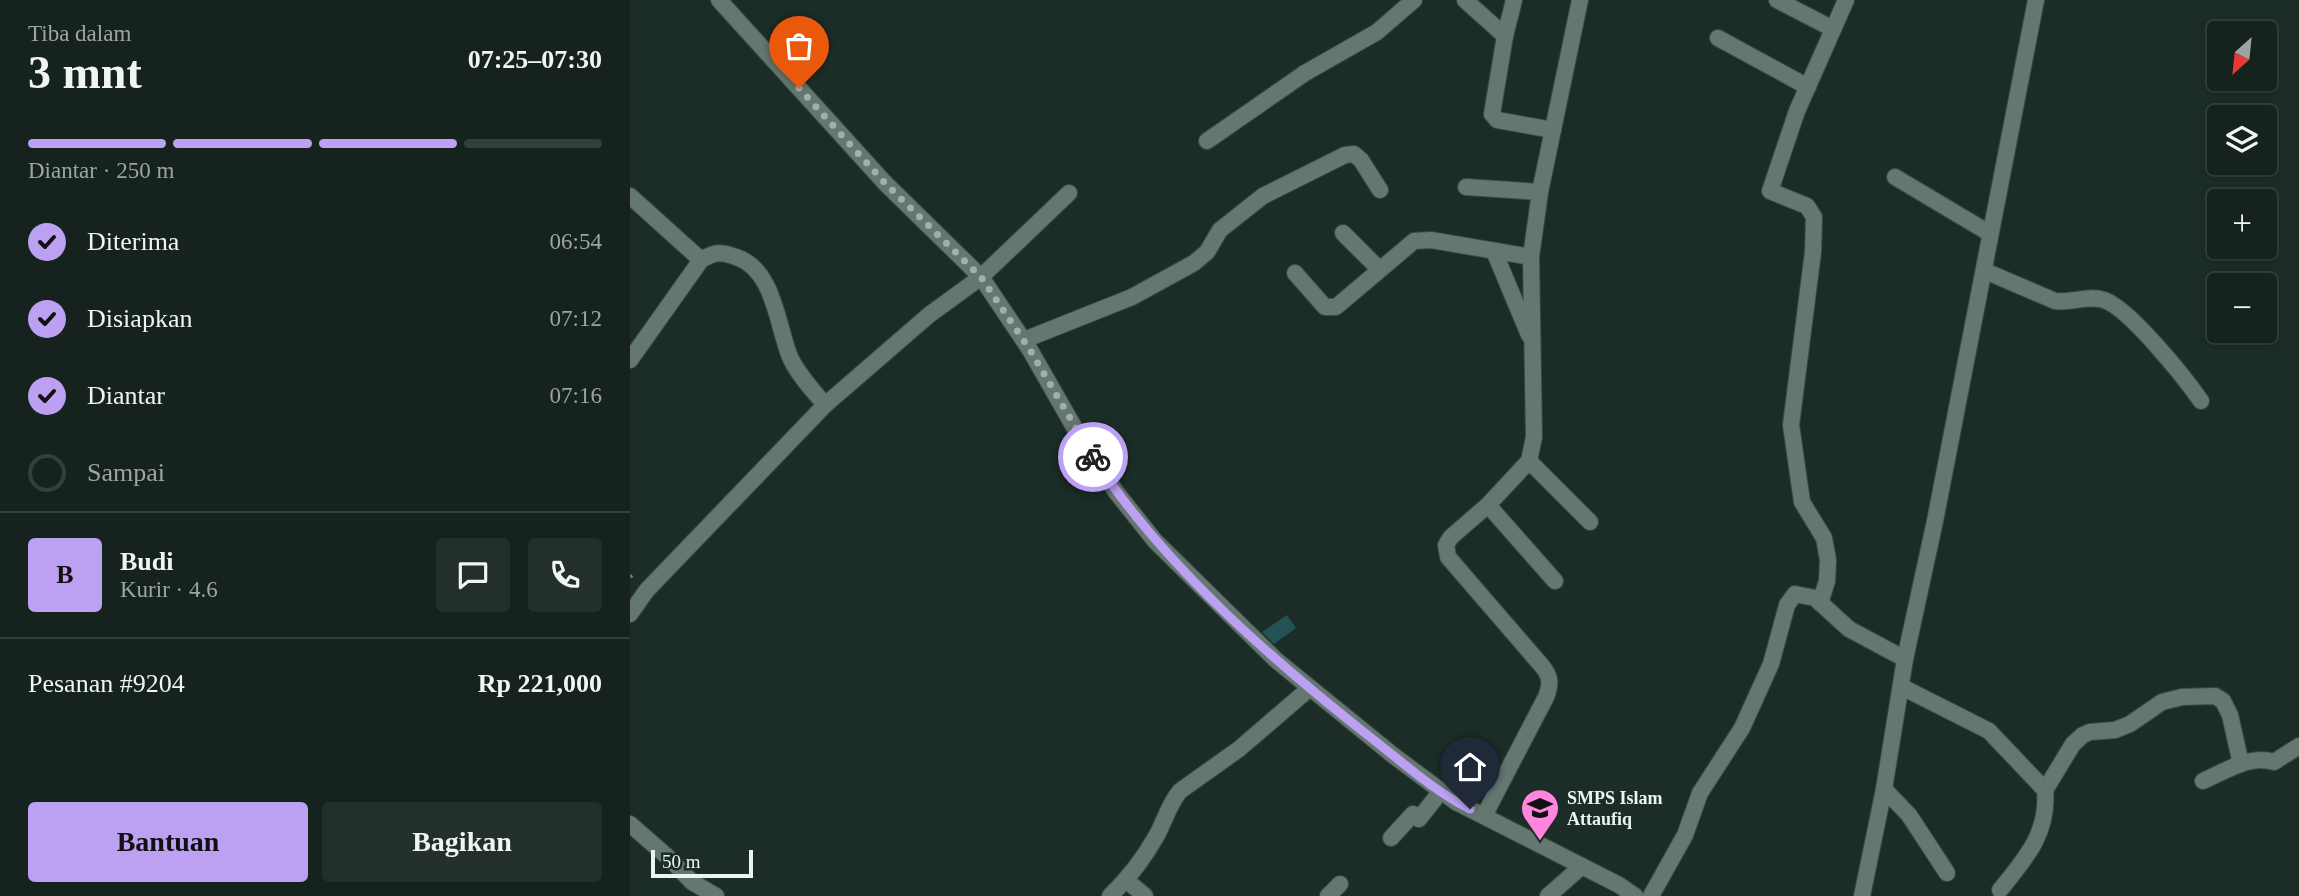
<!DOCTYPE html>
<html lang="id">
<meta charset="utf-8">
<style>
body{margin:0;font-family:Georgia,serif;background:#222f2b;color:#f1f3f6;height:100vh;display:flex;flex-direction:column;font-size:26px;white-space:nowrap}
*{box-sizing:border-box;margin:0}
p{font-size:23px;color:#9da4a4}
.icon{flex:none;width:38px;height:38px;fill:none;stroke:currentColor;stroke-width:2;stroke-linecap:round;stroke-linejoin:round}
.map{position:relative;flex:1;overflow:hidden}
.side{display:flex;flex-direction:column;background:#15221e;width:630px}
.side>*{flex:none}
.needle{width:46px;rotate:207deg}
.buttons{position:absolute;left:1577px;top:21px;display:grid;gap:14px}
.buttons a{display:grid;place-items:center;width:70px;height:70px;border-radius:7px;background:#15221e;box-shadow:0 4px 10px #0003,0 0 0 2px #343f3c;font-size:35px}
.scale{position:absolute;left:21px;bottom:18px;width:102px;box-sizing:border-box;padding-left:7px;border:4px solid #eaf5f1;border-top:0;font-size:19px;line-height:24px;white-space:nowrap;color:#eaf5f1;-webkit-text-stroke:5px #1c2d28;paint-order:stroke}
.pin{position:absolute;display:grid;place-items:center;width:60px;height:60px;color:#fff;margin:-72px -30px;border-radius:50% 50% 50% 0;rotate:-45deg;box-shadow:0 0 7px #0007}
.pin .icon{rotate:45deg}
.courier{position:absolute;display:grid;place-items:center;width:70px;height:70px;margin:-35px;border:5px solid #bca0f2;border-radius:50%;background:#fff;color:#222;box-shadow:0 2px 9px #0007}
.head em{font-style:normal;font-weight:800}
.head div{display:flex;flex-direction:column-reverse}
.head{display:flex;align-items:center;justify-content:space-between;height:119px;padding:0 28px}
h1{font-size:46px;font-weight:800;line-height:52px}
.bar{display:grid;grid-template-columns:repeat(4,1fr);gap:10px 7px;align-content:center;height:84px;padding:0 28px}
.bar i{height:9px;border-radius:5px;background:#343f3c}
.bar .active{background:#bca0f2}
.bar p{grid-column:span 4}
.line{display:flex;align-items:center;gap:18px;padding:0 28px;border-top:2px solid #343f3c}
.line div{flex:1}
.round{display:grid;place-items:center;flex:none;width:74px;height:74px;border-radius:7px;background:#222f2b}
ol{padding:0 28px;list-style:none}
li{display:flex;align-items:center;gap:21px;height:77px}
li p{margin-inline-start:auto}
li .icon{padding:7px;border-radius:50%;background:#bca0f2;color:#111;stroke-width:4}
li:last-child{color:#9da4a4}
li i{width:38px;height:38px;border:4px solid #343f3c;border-radius:50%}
.action{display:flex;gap:14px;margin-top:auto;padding:14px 28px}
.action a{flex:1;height:80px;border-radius:7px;background:#bca0f2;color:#111;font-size:28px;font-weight:800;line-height:80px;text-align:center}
.action a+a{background:#222f2b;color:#f1f3f6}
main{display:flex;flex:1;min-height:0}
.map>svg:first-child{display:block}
</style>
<main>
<section class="side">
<div class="head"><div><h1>3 mnt</h1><p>Tiba dalam</p></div><em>07:25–07:30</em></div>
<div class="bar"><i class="active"></i><i class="active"></i><i class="active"></i><i></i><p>Diantar · 250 m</p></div>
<ol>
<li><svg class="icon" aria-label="check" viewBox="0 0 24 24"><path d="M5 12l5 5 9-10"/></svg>Diterima<p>06:54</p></li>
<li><svg class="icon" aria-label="check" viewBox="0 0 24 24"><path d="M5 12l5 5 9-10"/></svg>Disiapkan<p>07:12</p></li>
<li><svg class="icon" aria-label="check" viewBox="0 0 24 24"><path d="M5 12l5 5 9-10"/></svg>Diantar<p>07:16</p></li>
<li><i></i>Sampai</li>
</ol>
<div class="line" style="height:126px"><b class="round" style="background:#bca0f2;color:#111">B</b><div><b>Budi</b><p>Kurir · 4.6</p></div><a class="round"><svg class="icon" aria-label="chat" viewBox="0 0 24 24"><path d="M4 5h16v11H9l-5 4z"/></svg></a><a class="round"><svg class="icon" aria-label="phone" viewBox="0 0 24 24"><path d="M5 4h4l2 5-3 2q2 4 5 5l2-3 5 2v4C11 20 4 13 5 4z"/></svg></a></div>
<div class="line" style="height:91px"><div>Pesanan #9204</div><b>Rp 221,000</b></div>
<div class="action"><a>Bantuan</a><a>Bagikan</a></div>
</section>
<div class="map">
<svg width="1669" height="896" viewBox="0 0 1669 896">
<rect width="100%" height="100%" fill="#1c2d28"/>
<path fill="#235156" d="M657,615L666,628L644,644L632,632Z"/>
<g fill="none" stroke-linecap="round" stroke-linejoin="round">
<defs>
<g id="minor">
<path d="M89,0L255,183L351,277L439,193"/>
<path d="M835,0L875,36"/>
<path d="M884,0L875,36L862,114L867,120L923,130"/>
<path d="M1147,0L1203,29"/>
<path d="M1088,38L1178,87"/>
<path d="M577,141L675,73L747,32L784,0"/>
<path d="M1265,177L1359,233"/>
<path d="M836,187L910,192"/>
<path d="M0,196L71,260"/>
<path d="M713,233L749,269"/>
<path d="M864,251L899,335"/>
<path d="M1355,271L1425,301C1441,303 1459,295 1474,300C1499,308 1555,378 1571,401"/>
<path d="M665,273L695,307H706L784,241L801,240L901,257"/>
<path d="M394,340L502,297L564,263L577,252L590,230L633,196L715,155L724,154L731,160L750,190"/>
<path d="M0,360L71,260C85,252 90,251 106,257C144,269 147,325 160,357C168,375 183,390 195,405"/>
<path d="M899,461L960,522"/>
<path d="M858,505L925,581"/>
<path d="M1190,603L1197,581L1198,560L1194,538L1172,502L1161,425L1183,252L1184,217L1177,206L1140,191L1167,111L1216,0"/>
<path d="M0,614L17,590L195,405L299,315L351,277L400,350L444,427L486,492L525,541L646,660L764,756L826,802L989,885L1005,896"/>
<path d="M1272,687L1359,731L1415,790C1419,833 1395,859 1370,890"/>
<path d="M1573,781C1596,771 1620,754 1644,762L1669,746"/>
<path d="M1254,789L1279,815L1317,873"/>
<path d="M1415,790L1443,744L1453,735L1460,732L1485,730L1500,724L1532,702L1552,697L1585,696L1593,701L1600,715L1611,764"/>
<path d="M854,816L916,697C921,684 921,677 912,666L818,557L816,545L821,537L858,505L899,461L904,437L901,257L910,192L950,0"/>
<path d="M0,824L40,859L62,882L86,896"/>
<path d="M761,838L783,814L789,819L811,791"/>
<path d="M496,880L515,896"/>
<path d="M480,896C499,878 514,858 527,835C535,820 539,804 550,791L609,749L680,688"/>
<path d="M698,896L710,884"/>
<path d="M918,896L952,866"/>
<path d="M1021,896L1055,835L1070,793L1112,728L1141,664L1157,605L1165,594L1185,598L1219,629L1275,659"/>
<path d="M1232,896L1254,789L1275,659L1305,521L1406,0"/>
</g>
</defs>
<use href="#minor" stroke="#3d4b46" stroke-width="18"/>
<path stroke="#6e7c78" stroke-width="2.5" stroke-dasharray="3.5 5" stroke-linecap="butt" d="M0,575L6,581"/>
<use href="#minor" stroke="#657771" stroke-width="16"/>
</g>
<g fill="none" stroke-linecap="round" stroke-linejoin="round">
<path stroke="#a2afab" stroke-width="7" stroke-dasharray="0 12.6" d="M169,88L255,183L351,277L400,350L463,457"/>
<path stroke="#bca0f2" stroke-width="9" d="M463,457C532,564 641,659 740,737C772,762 804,791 840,809"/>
</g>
<defs>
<symbol id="school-pin" viewBox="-11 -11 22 30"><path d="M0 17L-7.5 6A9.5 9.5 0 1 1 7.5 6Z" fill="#ff85de" stroke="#1c2d28"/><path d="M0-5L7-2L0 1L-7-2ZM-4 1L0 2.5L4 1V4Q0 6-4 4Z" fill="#111"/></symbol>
</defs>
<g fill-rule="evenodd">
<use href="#school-pin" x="888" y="786" width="44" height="60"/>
</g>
<g text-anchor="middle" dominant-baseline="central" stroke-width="6" stroke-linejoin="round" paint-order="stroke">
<g font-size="18" font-weight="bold" fill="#eaf5f1" stroke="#1c2d28" text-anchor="start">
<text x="937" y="798">SMPS Islam<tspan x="937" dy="21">Attaufiq</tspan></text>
</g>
</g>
</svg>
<div class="buttons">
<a><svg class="needle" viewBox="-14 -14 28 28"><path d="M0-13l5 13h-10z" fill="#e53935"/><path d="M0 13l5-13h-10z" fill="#9da4a4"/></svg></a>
<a><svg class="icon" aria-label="layers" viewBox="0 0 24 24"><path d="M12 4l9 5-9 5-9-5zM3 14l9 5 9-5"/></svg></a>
<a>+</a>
<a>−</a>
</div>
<div class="scale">50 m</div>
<div class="pin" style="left:169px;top:88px;background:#ea580c"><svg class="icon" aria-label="bag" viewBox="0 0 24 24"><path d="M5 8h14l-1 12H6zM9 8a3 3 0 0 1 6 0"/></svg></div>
<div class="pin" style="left:840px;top:809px;background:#1f2937"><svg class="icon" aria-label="home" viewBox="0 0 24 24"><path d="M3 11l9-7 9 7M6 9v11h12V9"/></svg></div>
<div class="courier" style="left:463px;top:457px"><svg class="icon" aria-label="bike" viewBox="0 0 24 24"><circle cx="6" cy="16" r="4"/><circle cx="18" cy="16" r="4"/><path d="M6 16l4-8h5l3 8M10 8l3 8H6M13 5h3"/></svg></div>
</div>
</main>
